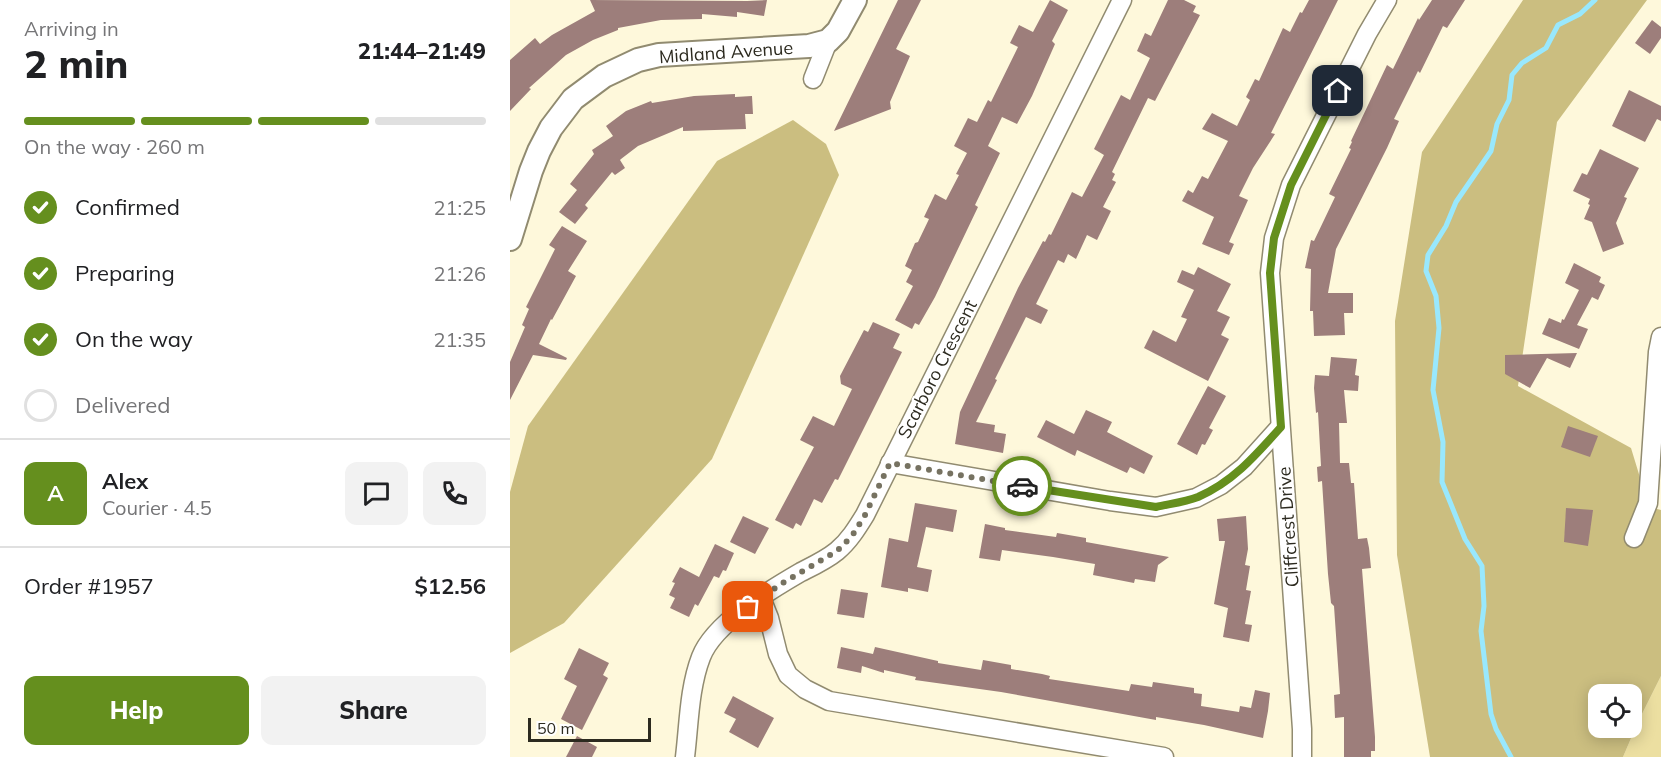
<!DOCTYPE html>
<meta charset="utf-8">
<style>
body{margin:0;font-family:Mulish,sans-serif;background:#f2f2f2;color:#202124;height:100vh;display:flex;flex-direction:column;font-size:22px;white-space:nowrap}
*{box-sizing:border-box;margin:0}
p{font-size:20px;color:#757577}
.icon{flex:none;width:33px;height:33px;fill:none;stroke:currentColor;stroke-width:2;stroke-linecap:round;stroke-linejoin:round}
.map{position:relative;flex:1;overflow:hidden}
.side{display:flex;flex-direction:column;background:#fff;width:510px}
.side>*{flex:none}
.tools{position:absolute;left:1078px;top:684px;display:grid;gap:12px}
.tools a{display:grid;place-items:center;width:54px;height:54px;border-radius:12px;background:#fff;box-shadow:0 3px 15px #0003;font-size:30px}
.scale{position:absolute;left:18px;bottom:15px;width:123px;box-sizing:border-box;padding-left:6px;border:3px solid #2c2a1f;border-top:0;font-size:16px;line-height:21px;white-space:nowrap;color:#2c2a1f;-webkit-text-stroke:4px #fff;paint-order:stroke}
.pin{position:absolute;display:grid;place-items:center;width:51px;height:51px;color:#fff;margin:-26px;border-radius:12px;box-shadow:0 3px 9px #0006}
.courier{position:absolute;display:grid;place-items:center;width:60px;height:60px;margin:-30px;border:4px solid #658f1e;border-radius:50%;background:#fff;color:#222;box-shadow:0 2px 8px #0007}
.overview em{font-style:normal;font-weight:800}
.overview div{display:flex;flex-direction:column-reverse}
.overview{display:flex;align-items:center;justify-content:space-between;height:102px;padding:0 24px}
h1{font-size:39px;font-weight:800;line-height:45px}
.bar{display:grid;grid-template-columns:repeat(4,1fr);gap:9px 6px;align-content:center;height:72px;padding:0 24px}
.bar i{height:8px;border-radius:4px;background:#e0e0e0}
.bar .active{background:#658f1e}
.bar p{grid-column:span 4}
.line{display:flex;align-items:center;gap:15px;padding:0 24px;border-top:2px solid #e0e0e0}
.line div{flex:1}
.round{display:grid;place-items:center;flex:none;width:63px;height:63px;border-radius:12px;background:#f2f2f2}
ol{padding:0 24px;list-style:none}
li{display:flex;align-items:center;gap:18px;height:66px}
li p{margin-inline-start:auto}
li .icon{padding:6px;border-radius:50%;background:#658f1e;color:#fff;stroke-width:4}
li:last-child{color:#757577}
li i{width:33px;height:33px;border:3px solid #e0e0e0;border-radius:50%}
.button{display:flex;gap:12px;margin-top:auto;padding:12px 24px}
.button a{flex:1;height:69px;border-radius:12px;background:#658f1e;color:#fff;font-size:24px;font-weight:800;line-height:69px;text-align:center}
.button a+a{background:#f2f2f2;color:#202124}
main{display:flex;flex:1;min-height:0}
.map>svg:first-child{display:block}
</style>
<main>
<section class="side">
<div class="overview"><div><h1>2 min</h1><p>Arriving in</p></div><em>21:44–21:49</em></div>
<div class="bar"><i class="active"></i><i class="active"></i><i class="active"></i><i></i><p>On the way · 260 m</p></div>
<ol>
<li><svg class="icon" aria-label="check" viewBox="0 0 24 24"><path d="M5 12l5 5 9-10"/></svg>Confirmed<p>21:25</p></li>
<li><svg class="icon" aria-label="check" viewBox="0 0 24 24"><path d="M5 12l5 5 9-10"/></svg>Preparing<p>21:26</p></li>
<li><svg class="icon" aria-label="check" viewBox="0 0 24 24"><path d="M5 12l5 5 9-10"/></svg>On the way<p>21:35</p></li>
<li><i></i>Delivered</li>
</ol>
<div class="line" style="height:108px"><b class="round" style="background:#658f1e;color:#fff">A</b><div><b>Alex</b><p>Courier · 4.5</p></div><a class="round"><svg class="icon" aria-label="chat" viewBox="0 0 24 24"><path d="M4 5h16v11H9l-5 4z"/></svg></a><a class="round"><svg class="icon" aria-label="phone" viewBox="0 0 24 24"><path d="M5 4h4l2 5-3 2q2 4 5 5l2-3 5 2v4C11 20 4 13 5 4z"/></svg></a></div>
<div class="line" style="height:78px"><div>Order #1957</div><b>$12.56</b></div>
<div class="button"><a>Help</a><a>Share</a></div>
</section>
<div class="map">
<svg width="1151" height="757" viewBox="0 0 1151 757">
<rect width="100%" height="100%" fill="#fef8db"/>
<path fill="#ecdfa1" d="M1151,676V757H1113L1128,722Z"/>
<g fill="#cbbe80" fill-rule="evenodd">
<path d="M1013,0H1137L1047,122L1008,386L1121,448L1139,507L1151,510V676L1128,722L1113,757H920L887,555L885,321L912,152ZM1089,694H1122V728H1089Z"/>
<path d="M283,120L316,144L329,175L202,459L54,623L0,653V492L18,426L207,161Z"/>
</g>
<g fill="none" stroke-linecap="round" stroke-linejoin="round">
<path stroke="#99e8fd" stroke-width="5" d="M1001,757L986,729L981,714L971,631L974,606L972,566L955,539L932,482L933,442L923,390L929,328L926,296L916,271L918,255L936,226L946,202L981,151L987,124L999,100L1002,75L1012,63L1036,48L1048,25L1070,14L1085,0"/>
</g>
<g fill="#9d7e7b">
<path d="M80,0L237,1L257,0L254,16L227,12V17L192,14V19L151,20L108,28V30L83,40L56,55L19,88L21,89L0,111V60L25,38L30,44L42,35L85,11Z"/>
<path d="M388,0H411L386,49L400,56L380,102L381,109L324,131Z"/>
<path d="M540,0L558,10L542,41L545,44L522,96L507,124L492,117L478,146L490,153L465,205L468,207L425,297L409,325L405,323L402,329L385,320L403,286L396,282L402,270L395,266L405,243L408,242L419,219L414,217L425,194L436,200L449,175L446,174L457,153L444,146L458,118L467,122L478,100L481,102L508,47L500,43L509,25L523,32Z"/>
<path d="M658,0H674L686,6L683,12L690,15L645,101L638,98L602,172L605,174L602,180L606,182L593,207L601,211L587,240L577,235L566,259L558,254L554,263L548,260L526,304L538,310L531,324L516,317L485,379L487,380L466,422L485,425L484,432L496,434L493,453L445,444L450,412L508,288L533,241L535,242L539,234L541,235L562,192L572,197L594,155L584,149L611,95L620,100L640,58L627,51L635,33L641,36Z"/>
<path d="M799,0H828L761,133L765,134L743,168L729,196L738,200L719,242L724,244L719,255L692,244L704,217L672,201L678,190L683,193L692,176L698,179L718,141L692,129L702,113L727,126L740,100L736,97L745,79L749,81L773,28L780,32L790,12L792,13Z"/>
<path d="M922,0H955L937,28L933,26L910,73L908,71L884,119L889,121L877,148L826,249L818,293H843V313H834L835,335L804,336L803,311H800L801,269L795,268L801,240L804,241L825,197L819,194L841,149L839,148L842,142L841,141L877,65L883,69L908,18L909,20Z"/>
<path d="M1142,20L1151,27V38L1140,54L1125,43Z"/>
<path d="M1119,90L1151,106V121L1147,119L1135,142L1102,126Z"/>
<path d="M225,94V97L242,96L243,114H235L236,129L173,131V127L128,146L111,159L110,160L115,168L105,175L102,172L75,205L78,208L65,224L49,212L67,190L60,184L84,154L82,150L103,136L96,126L116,111L141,101L142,103L184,96Z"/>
<path d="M1090,149L1129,168L1114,197L1117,198L1106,223L1114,244L1093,252L1082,222L1074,219L1080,205L1078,204L1080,199L1063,191L1072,173L1077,175Z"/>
<path d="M52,226L77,241L58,271L66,276L42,320L41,319L29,344L57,358L56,360L23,355L0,400V362L15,327L12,325L19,309L16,307L45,249L39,245Z"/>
<path d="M1064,263L1091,277L1089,282L1095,285L1088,300L1082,297L1067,325L1078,329L1069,349L1032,334L1039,318L1051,323L1052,319L1054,320L1069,290L1055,283Z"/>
<path d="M688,267L721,284L707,311L720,317L711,335L719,339L698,381L634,348L643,330L666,342L677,319L671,317L684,290L667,282L672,270L684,275Z"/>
<path d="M363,322L390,334L383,348L392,352L328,480L325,479L312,503L304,499L291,526L286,523L283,529L265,520L304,447L290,440L303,416L324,426L342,389L331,384L330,376L354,330L358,332Z"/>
<path d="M1067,353L1060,368L1037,358L1020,388L995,374V355Z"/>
<path d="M821,357L847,359L845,375L849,376L848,391L834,390L837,423H829L830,463H839L841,483H844L848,539L857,538L859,548L861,568L852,569L865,737V751H861V757H834V717L825,718L824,695L830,694L824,606L821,603L818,574L812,481L808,482L807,467L811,466L808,412L806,413L804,388L805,375L819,376Z"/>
<path d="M698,386L716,396L699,428L703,430L695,445L692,444L687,455L667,444Z"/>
<path d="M576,410L602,422L597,432L643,456L634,474L620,467L617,473L567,450L565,456L527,437L536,420L564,434Z"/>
<path d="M1058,426L1088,436L1080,457L1051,447Z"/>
<path d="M405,503L447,510L443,532L416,527L407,567L422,570L418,592L398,588V592L371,587L379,538L398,542Z"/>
<path d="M1056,508L1083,510L1078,546L1054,542Z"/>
<path d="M233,516L259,528L245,554L220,542Z"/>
<path d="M736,516L738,549L735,565L740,566L736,590L741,591L735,624L742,625L739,642L713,637L718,608L704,604L715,541H709L707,519Z"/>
<path d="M475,524L495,528V530L546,537L547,533L576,538V542L659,557L648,565L645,582L625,579L624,583L583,575L585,564L543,557L492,550L490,561L469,558Z"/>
<path d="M205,544L224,553L216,571L213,570L209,578L204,576L188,606L185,604L179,617L160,608L165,598L159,595L165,583L162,582L170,567L189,577Z"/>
<path d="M331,589L358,593L354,618L327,614Z"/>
<path d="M331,647L363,654L365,647L428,661V663L471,670L473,660L501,665V669L532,674L540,676L539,679L619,691L621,684L642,687L643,682L684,688V693L692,694L691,706L729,712L730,706L741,708L745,690L760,693L758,711L753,738L694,725L646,717V720L491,692L405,680L406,677L374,670V673L352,666L351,673L327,668Z"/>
<path d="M69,648L99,663L93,675L98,678L72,730L51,719L67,686L54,679Z"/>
<path d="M223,696L264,718L248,748L219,732L226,719L214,713Z"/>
<path d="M67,736L87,747L82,757H56Z"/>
</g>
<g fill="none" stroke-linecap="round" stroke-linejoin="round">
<defs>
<g id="minor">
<path d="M303,79L318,41"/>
<path d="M380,463L600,501L646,507L686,498L711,485L734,467L770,427"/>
<path d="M1124,538L1138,503L1148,352L1151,337"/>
<path d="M251,598L259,618L268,654L278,675L295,689L319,701L654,757"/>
<path d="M175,757C179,725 179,688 191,657C204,623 260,590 291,572C303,566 316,560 327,551C339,541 347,528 355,515L612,0"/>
<path d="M792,757V729L760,273L764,238L781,185L857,34L877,0"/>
</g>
<path id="tertiary" d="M0,239L21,171L29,151L41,128L63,99L94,76L128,60L149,55L299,46L318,41L328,31L345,0"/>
</defs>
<use href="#minor" stroke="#918b70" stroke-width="21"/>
<use href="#tertiary" stroke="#918b70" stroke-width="26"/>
<use href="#minor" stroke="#fff" stroke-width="18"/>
<use href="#tertiary" stroke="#fff" stroke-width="22"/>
</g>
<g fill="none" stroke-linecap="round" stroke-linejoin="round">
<path stroke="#767261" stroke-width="6" stroke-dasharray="0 10.8" d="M238,607L271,584L327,551L342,536L355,515L380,463L512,486"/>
<path stroke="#658f1e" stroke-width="8" d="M512,486L646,507C659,504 675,502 688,497C723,482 746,455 771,427L760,273L764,238L781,185L828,91"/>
</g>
<g text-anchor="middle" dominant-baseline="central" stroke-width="4.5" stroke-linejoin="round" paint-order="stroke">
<g font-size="18" fill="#2c2a1f" stroke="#fff">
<text transform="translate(216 52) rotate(-4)">Midland Avenue</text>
<text transform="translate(427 369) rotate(-63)">Scarboro Crescent</text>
<text transform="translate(778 527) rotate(-94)">Cliffcrest Drive</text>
</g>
</g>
</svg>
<div class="tools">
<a><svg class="icon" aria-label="locate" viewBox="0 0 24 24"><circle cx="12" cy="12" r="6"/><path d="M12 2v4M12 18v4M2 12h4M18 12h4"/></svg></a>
</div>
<div class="scale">50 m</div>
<div class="pin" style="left:238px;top:607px;background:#ea580c"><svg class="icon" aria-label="bag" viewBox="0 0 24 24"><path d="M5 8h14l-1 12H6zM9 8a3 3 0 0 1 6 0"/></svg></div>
<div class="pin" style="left:828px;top:91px;background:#1f2937"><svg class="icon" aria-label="home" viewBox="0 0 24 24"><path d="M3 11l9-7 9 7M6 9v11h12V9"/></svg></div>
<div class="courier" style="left:512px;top:486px"><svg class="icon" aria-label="car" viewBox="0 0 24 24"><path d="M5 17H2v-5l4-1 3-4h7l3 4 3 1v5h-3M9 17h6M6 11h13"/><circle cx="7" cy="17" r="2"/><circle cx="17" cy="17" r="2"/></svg></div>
</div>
</main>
